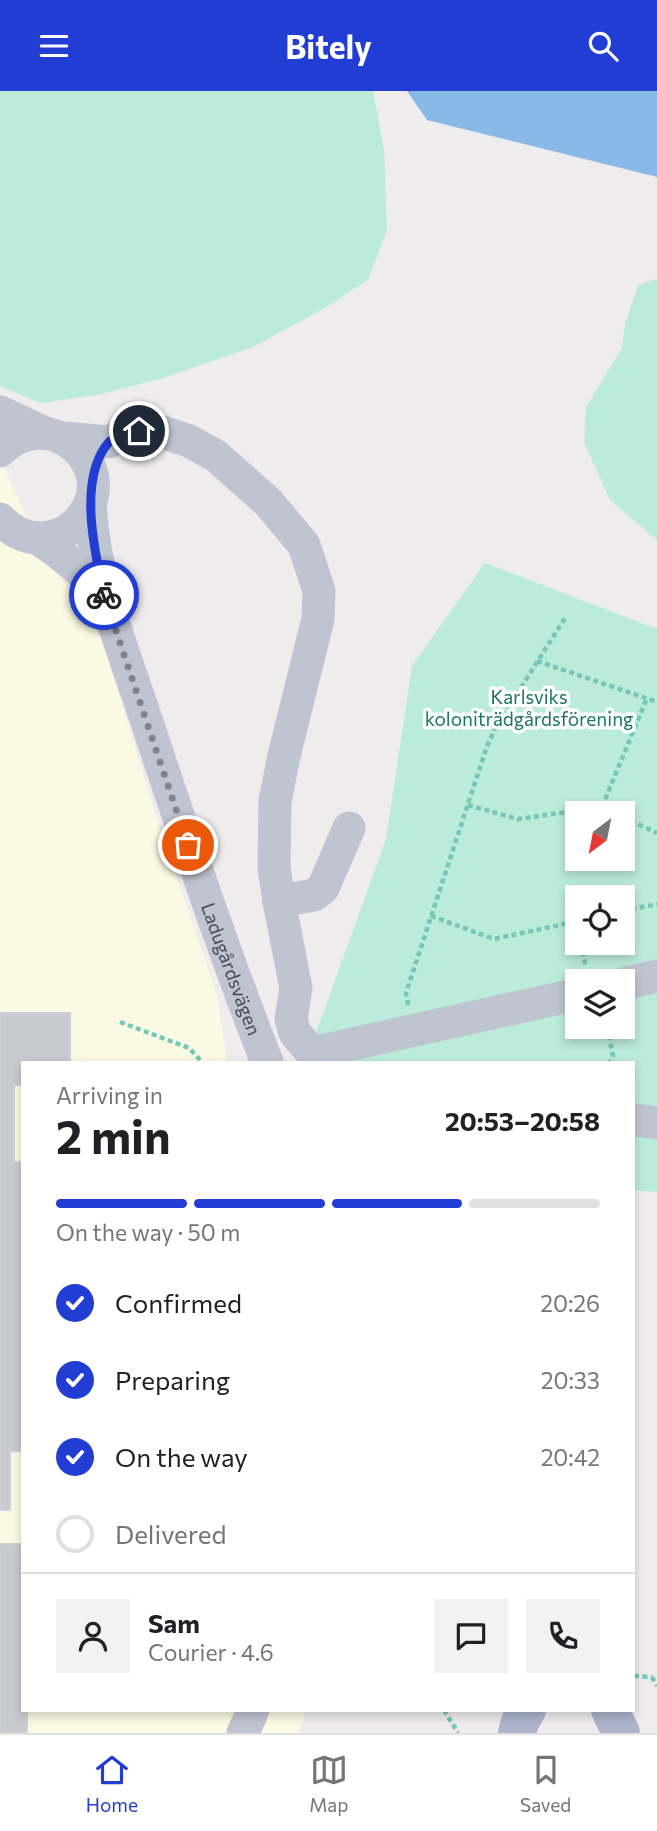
<!DOCTYPE html>
<meta charset="utf-8">
<style>
body{margin:0;font-family:Commissioner,sans-serif;background:#f2f2f2;color:#202124;height:100vh;display:flex;flex-direction:column;font-size:26px;white-space:nowrap}
*{box-sizing:border-box;margin:0}
p{font-size:23px;color:#757577}
.icon{flex:none;width:38px;height:38px;fill:none;stroke:currentColor;stroke-width:2;stroke-linecap:round;stroke-linejoin:round}
.map{position:relative;flex:1;overflow:hidden}
.side{position:absolute;left:21px;top:970px;width:614px;height:651px;display:flex;flex-direction:column;background:#fff;border-radius:0px;box-shadow:0 4px 10px #0003}
.side>*{flex:none}
.needle{width:46px;rotate:212deg}
.tools{position:absolute;left:565px;top:710px;display:grid;gap:14px}
.tools a{display:grid;place-items:center;width:70px;height:70px;border-radius:0px;background:#fff;box-shadow:0 4px 10px #0003;font-size:35px}
.pin{position:absolute;display:grid;place-items:center;width:60px;height:60px;color:#fff;margin:-30px;border:4px solid #fff;border-radius:50%;box-shadow:0 2px 7px #0007}
.courier{position:absolute;display:grid;place-items:center;width:70px;height:70px;margin:-35px;border:5px solid #213dd3;border-radius:50%;background:#fff;color:#222;box-shadow:0 2px 9px #0007}
.headline em{font-style:normal;font-weight:700}
.headline div{display:flex;flex-direction:column-reverse}
.headline{display:flex;align-items:center;justify-content:space-between;height:119px;padding:0 35px}
h1{font-size:46px;font-weight:700;line-height:52px}
.bar{display:grid;grid-template-columns:repeat(4,1fr);gap:10px 7px;align-content:center;height:84px;padding:0 35px}
.bar i{height:9px;border-radius:5px;background:#e0e0e0}
.bar .selected{background:#213dd3}
.bar p{grid-column:span 4}
.line{display:flex;align-items:center;gap:18px;padding:0 35px;border-top:2px solid #e0e0e0}
.line div{flex:1}
.round{display:grid;place-items:center;flex:none;width:74px;height:74px;border-radius:0px;background:#f2f2f2}
ol{padding:0 35px;list-style:none}
li{display:flex;align-items:center;gap:21px;height:77px}
li p{margin-inline-start:auto}
li .icon{padding:7px;border-radius:50%;background:#213dd3;color:#fff;stroke-width:4}
li:last-child{color:#757577}
li i{width:38px;height:38px;border:4px solid #e0e0e0;border-radius:50%}
header{display:flex;justify-content:space-between;align-items:center;height:91px;padding:0 35px;background:#213dd3;color:#fff;font-size:32px;font-weight:700}
.menu{display:flex;justify-content:space-around;align-items:center;height:98px;border-top:2px solid #e0e0e0;background:#fff;font-size:19px;color:#757577}
.menu a{display:grid;justify-items:center;gap:4px}
.menu .selected{color:#213dd3}
.map>svg:first-child{display:block}
</style>
<header><svg class="icon" aria-label="menu" viewBox="0 0 24 24"><path d="M4 6h16M4 12h16M4 18h16"/></svg>Bitely<svg class="icon" aria-label="search" viewBox="0 0 24 24"><circle cx="10" cy="10" r="6"/><path d="M15 15l6 6"/></svg></header>
<div class="map">
<svg width="657" height="1642" viewBox="0 0 657 1642">
<rect width="100%" height="100%" fill="#eeecec"/>
<path fill="#fafae4" d="M0,367L40,457L60,487L81,509L104,555L158,732L217,903L227,971H23V1619H306L299,1642H0Z"/>
<g fill="#bbebdb" fill-rule="evenodd">
<path d="M0,0H373L384,59L387,139L368,189L323,218L253,256L163,287L102,303L41,312L0,295Z"/>
<path d="M657,188V449L610,409L584,351L586,316L622,257L625,233L638,194Z"/>
<path d="M485,472L657,538V1101L634,1099V971H319L316,942L386,748L412,575ZM578,723H623V768H578ZM578,807H623V852H578ZM578,891H623V936H578Z"/>
</g>
<path fill="#89b9e7" d="M407,0H657V86L427,29Z"/>
<g fill="#c9c9d1" stroke="#d0d0d7" stroke-width="2">
<path d="M0,922H70V971H23V994H14V1071H23V1360H10V1419H0Z"/>
<path d="M0,1453H23V1619H27V1642H0Z"/>
</g>
<g fill="none" stroke-linecap="round" stroke-linejoin="round">
<g stroke="#75c7b6" stroke-width="4.5" stroke-dasharray="5 3.5" stroke-linecap="butt">
<path d="M537,570L657,611"/>
<path d="M468,714L518,728L602,716L616,723"/>
<path d="M602,716L647,607"/>
<path d="M623,726L657,742"/>
<path d="M623,820L657,813"/>
<path d="M431,825L494,848L578,830"/>
<path d="M581,852L586,876"/>
<path d="M408,914L406,902L487,655L496,636L565,527"/>
<path d="M120,931L189,957L202,971"/>
<path d="M607,936L613,965L610,971"/>
<path d="M634,1585L652,1586"/>
<path d="M652,1586L657,1595"/>
<path d="M444,1619L458,1642"/>
</g>
<g stroke="#bfc4d1" stroke-width="33">
<path d="M0,321L45,342"/>
<path d="M64,347L109,351L123,343L153,338L189,350L216,365L268,411L304,454L319,500L318,528L284,665L275,710L274,777L279,810"/>
<path d="M0,360C49,310 123,376 81,427C74,436 65,442 54,445C33,451 15,444 0,428"/>
<path id="s1" d="M90,412C94,490 123,558 147,631C185,746 223,859 267,971"/>
<path d="M37,447C64,464 84,481 104,505"/>
<path d="M623,893L657,885"/>
<path d="M312,962L578,903"/>
<path d="M331,971L312,962L295,942L291,928L296,897L279,810L314,804L323,797L349,737"/>
<path d="M634,1029L657,1032"/>
<path d="M243,1642L253,1619"/>
</g>
<g stroke="#acb3ca" stroke-width="38">
<path d="M610,1619L621,1642"/>
<path d="M517,1642L520,1631L527,1619"/>
</g>
</g>
<g fill="none" stroke-linecap="round" stroke-linejoin="round">
<path stroke="#80838c" stroke-width="7" stroke-dasharray="0 12.6" d="M104,504L188,754"/>
<path stroke="#213dd3" stroke-width="9" d="M104,504C95,463 77,387 109,351C116,344 129,342 139,340"/>
</g>
<g text-anchor="middle" dominant-baseline="central" stroke-width="7" stroke-linejoin="round" paint-order="stroke">
<g font-size="19" fill="#1a7561" stroke="#fff">
<text x="529" y="605">Karlsviks<tspan x="529" dy="22">koloniträdgårdsförening</tspan></text>
</g>
<g font-size="19" fill="#454a58" stroke="#fff">
<text stroke="none"><textPath href="#s1" startOffset="488">Ladugårdsvägen</textPath></text>
</g>
</g>
</svg>
<div class="tools">
<a><svg class="needle" viewBox="-14 -14 28 28"><path d="M0-13l5 13h-10z" fill="#e53935"/><path d="M0 13l5-13h-10z" fill="#757577"/></svg></a>
<a><svg class="icon" aria-label="locate" viewBox="0 0 24 24"><circle cx="12" cy="12" r="6"/><path d="M12 2v4M12 18v4M2 12h4M18 12h4"/></svg></a>
<a><svg class="icon" aria-label="layers" viewBox="0 0 24 24"><path d="M12 4l9 5-9 5-9-5zM3 14l9 5 9-5"/></svg></a>
</div>
<div class="pin" style="left:188px;top:754px;background:#ea580c"><svg class="icon" aria-label="bag" viewBox="0 0 24 24"><path d="M5 8h14l-1 12H6zM9 8a3 3 0 0 1 6 0"/></svg></div>
<div class="pin" style="left:139px;top:340px;background:#1f2937"><svg class="icon" aria-label="home" viewBox="0 0 24 24"><path d="M3 11l9-7 9 7M6 9v11h12V9"/></svg></div>
<div class="courier" style="left:104px;top:504px"><svg class="icon" aria-label="bike" viewBox="0 0 24 24"><circle cx="6" cy="16" r="4"/><circle cx="18" cy="16" r="4"/><path d="M6 16l4-8h5l3 8M10 8l3 8H6M13 5h3"/></svg></div>
<section class="side">
<div class="headline"><div><h1>2 min</h1><p>Arriving in</p></div><em>20:53–20:58</em></div>
<div class="bar"><i class="selected"></i><i class="selected"></i><i class="selected"></i><i></i><p>On the way · 50 m</p></div>
<ol>
<li><svg class="icon" aria-label="check" viewBox="0 0 24 24"><path d="M5 12l5 5 9-10"/></svg>Confirmed<p>20:26</p></li>
<li><svg class="icon" aria-label="check" viewBox="0 0 24 24"><path d="M5 12l5 5 9-10"/></svg>Preparing<p>20:33</p></li>
<li><svg class="icon" aria-label="check" viewBox="0 0 24 24"><path d="M5 12l5 5 9-10"/></svg>On the way<p>20:42</p></li>
<li><i></i>Delivered</li>
</ol>
<div class="line" style="height:126px"><a class="round"><svg class="icon" aria-label="person" viewBox="0 0 24 24"><circle cx="12" cy="8" r="4"/><path d="M4 21q1-7 8-7t8 7"/></svg></a><div><b>Sam</b><p>Courier · 4.6</p></div><a class="round"><svg class="icon" aria-label="chat" viewBox="0 0 24 24"><path d="M4 5h16v11H9l-5 4z"/></svg></a><a class="round"><svg class="icon" aria-label="phone" viewBox="0 0 24 24"><path d="M5 4h4l2 5-3 2q2 4 5 5l2-3 5 2v4C11 20 4 13 5 4z"/></svg></a></div>
</section>
</div>
<nav class="menu">
<a class="selected"><svg class="icon" aria-label="home" viewBox="0 0 24 24"><path d="M3 11l9-7 9 7M6 9v11h12V9"/></svg>Home</a>
<a><svg class="icon" aria-label="map" viewBox="0 0 24 24"><path d="M3 6l6-2 6 2 6-2v14l-6 2-6-2-6 2zM9 4v14M15 6v14"/></svg>Map</a>
<a><svg class="icon" aria-label="saved" viewBox="0 0 24 24"><path d="M7 4h10v16l-5-4-5 4z"/></svg>Saved</a>
</nav>
